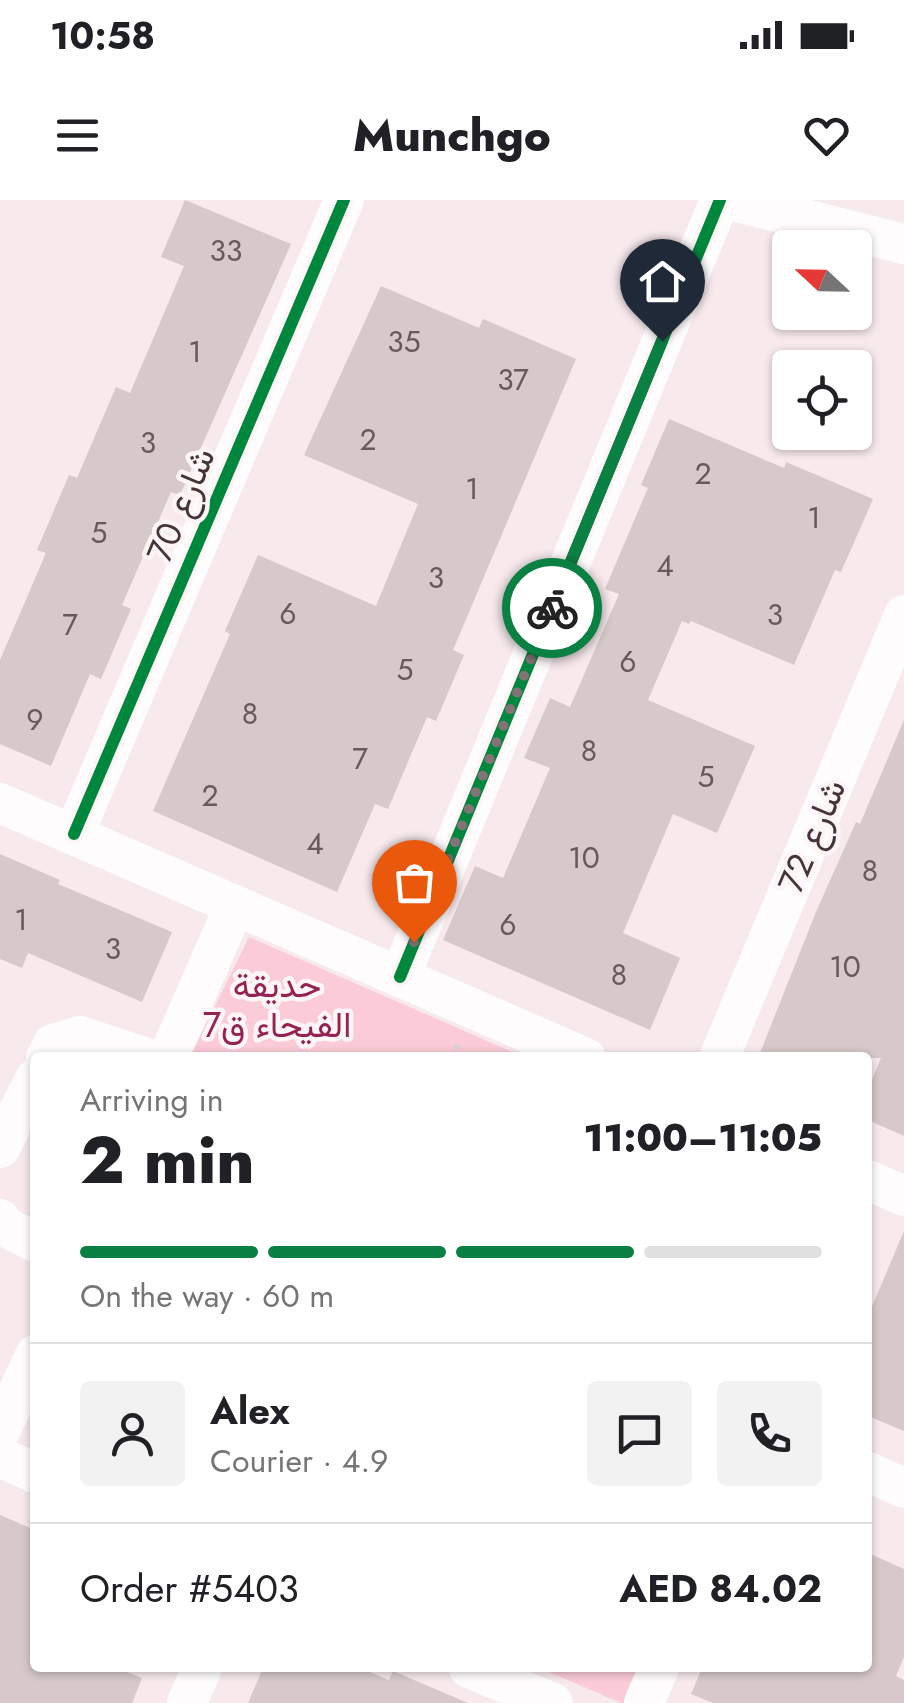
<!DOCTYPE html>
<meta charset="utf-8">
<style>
body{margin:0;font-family:Jost,Vazirmatn,sans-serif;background:#f2f2f2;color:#202124;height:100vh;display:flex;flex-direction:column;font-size:38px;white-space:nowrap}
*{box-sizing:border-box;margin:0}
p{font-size:32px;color:#757577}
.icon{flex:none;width:55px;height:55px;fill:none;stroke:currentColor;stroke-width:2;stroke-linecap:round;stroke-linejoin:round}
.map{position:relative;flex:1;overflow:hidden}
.details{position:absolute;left:30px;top:852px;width:842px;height:620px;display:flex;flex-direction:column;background:#fff;border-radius:10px;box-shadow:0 2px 8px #0004}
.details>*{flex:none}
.needle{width:65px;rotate:292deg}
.tools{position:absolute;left:772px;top:30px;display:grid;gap:20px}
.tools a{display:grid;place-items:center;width:100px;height:100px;border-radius:10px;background:#fff;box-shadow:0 2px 8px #0004;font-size:50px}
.pin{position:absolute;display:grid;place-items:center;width:85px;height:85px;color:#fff;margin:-102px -42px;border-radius:50% 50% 50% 0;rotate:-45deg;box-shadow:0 0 10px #0007}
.pin .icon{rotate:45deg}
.courier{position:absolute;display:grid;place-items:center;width:100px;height:100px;margin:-50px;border:8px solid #0b8043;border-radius:50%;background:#fff;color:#222;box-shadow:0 2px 12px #0007}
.headline em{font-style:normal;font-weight:800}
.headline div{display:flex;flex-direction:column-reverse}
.headline{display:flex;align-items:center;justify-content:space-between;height:170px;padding:0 50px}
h1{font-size:65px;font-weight:800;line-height:75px}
.bar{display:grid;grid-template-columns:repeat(4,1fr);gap:15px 10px;align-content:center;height:120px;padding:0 50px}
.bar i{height:12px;border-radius:8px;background:#e0e0e0}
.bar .on{background:#0b8043}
.bar p{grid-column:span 4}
.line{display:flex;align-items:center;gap:25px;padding:0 50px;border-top:2px solid #e0e0e0}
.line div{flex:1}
.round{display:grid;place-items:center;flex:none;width:105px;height:105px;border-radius:10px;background:#f2f2f2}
.status{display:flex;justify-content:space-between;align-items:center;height:70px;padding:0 50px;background:#fff;direction:ltr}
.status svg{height:28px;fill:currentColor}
header{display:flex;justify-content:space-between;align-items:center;height:130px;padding:0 50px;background:#fff;font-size:45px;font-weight:800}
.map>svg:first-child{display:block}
</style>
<div class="status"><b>10:58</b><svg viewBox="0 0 49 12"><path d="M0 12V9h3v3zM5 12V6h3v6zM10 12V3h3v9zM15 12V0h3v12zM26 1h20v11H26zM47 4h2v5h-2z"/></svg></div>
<header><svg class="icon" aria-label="menu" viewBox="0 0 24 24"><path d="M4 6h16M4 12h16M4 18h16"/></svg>Munchgo<svg class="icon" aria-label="heart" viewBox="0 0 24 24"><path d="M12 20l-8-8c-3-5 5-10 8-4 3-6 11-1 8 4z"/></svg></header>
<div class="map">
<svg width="904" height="1503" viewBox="0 0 904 1503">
<rect width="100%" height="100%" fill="#f7e9ec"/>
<g fill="#fbcbd8">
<path d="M249,737L524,857H190Z"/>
<path d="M540,1468H647L632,1503H621Z"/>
</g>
<g fill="#d7c8c9">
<path d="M185,0L291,44L180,295L171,292L122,405L131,409L101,479L90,474L51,566L0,544V460L46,353L37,350L69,275L77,278L116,187L130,193L184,66L161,57Z"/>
<path d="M381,86L479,128L483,119L576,159L453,450L464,455L436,521L427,517L388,609L375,604L337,692L153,611L230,434L225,431L258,355L376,406L418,304L304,255Z"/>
<path d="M669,219L784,268L786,262L873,299L841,372L835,370L794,465L691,421L689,424L682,421L648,500L755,546L717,633L673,614L623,733L680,758L650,830L443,740L475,666L503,678L550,568L524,558L550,498L570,507L619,394L605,389L648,288L641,285Z"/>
<path d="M904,520V936L868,920V889L881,858H758L816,712L856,622L860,624Z"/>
<path d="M0,654L60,680L58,684L172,732L142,802L28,753L22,768L0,759Z"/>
<path d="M904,1031V1231L868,1216V1116Z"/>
<path d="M0,1315L35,1330V1468H117L142,1478L132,1503H0Z"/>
<path d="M868,1353L904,1369V1457L896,1476L904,1480V1503H713L691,1494L702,1468H868Z"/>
<path d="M263,1468H360L389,1480L393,1471L468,1503H248Z"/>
</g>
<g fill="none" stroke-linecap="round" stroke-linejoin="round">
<path stroke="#d9d5d6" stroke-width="6" stroke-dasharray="5 5" stroke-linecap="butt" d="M452,858L460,840"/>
<g stroke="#fefcfc" stroke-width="40">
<path d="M729,0L904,44"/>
<path d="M0,603L586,858"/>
<path d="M74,634L344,0"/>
<path d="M400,777L720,0"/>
<path d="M46,858L53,844L80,836L147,858"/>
<path d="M168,858L235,705"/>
<path d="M719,858L904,415"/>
<path d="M0,948L35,879"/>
<path d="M868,980L904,996"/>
<path d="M0,1019L4,1026L35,1042"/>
<path d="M0,1232L35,1155"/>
<path d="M0,1257L35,1273"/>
<path d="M868,1272L904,1288"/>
<path d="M469,1468L553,1503"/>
<path d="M187,1503L202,1468"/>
<path d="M644,1503L659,1468"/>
</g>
<defs>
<g id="cycleway">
<path d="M74,634L344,0"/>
<path d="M400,777L720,0"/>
</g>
</defs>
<use href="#cycleway" stroke="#fef5f7" stroke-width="19"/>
<use href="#cycleway" stroke="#00873e" stroke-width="12"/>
</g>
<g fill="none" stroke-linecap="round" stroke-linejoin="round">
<path stroke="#837377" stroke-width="10" stroke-dasharray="0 18" d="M414,742L552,408"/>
<path stroke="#0b8043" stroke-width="12" d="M552,408L662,141"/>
</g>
<g text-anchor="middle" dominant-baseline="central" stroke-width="9" stroke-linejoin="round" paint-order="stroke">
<g font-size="30" fill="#6a595c">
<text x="226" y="50">33</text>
<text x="404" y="141">35</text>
<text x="195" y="151">1</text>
<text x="513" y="179">37</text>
<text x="368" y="239">2</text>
<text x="148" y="242">3</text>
<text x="703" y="273">2</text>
<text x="472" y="288">1</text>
<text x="814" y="317">1</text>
<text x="99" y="332">5</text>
<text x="665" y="365">4</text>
<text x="436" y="377">3</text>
<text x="288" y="413">6</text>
<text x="775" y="414">3</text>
<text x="70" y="424">7</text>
<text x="628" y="461">6</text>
<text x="405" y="469">5</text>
<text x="250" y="513">8</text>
<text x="35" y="519">9</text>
<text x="589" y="550">8</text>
<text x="360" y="558">7</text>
<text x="706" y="576">5</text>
<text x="210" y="595">2</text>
<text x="315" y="643">4</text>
<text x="584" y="657">10</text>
<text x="870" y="670">8</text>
<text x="21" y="719">1</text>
<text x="508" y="724">6</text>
<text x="113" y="748">3</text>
<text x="845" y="766">10</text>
<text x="619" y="774">8</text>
</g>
<g font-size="35" fill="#453438" stroke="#fef5f7">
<text transform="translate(181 305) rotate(-67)">شارع 70</text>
<text transform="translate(812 636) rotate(-67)">شارع 72</text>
</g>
<g font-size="35" fill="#952351" stroke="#fef5f7">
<text x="277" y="785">حديقة<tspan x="277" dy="40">الفيحاء ق7</tspan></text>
</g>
</g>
</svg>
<div class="tools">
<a><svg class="needle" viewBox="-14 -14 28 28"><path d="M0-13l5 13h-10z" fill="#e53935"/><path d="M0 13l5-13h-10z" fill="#757577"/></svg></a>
<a><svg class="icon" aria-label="locate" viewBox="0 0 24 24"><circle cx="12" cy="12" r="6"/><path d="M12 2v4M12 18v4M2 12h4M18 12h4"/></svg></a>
</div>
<div class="pin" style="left:414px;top:742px;background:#ea580c"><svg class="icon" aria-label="bag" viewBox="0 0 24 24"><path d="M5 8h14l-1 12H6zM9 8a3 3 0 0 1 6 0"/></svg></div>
<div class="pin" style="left:662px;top:141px;background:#1f2937"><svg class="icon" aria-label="home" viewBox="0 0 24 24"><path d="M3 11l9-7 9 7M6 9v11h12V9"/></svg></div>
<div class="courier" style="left:552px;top:408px"><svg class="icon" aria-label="bike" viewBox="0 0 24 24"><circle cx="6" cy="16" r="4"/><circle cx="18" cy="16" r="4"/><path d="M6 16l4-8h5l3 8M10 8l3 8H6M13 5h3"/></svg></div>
<section class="details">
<div class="headline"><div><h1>2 min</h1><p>Arriving in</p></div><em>11:00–11:05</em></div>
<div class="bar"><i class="on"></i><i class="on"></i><i class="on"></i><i></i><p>On the way · 60 m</p></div>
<div class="line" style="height:180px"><a class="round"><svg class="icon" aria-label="person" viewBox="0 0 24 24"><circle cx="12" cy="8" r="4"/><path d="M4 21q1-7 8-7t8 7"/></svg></a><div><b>Alex</b><p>Courier · 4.9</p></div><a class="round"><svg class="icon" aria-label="chat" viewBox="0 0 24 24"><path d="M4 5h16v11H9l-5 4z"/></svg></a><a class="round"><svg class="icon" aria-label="phone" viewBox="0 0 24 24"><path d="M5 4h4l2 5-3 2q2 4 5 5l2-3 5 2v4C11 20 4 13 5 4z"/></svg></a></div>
<div class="line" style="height:130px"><div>Order #5403</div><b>AED 84.02</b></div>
</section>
</div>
